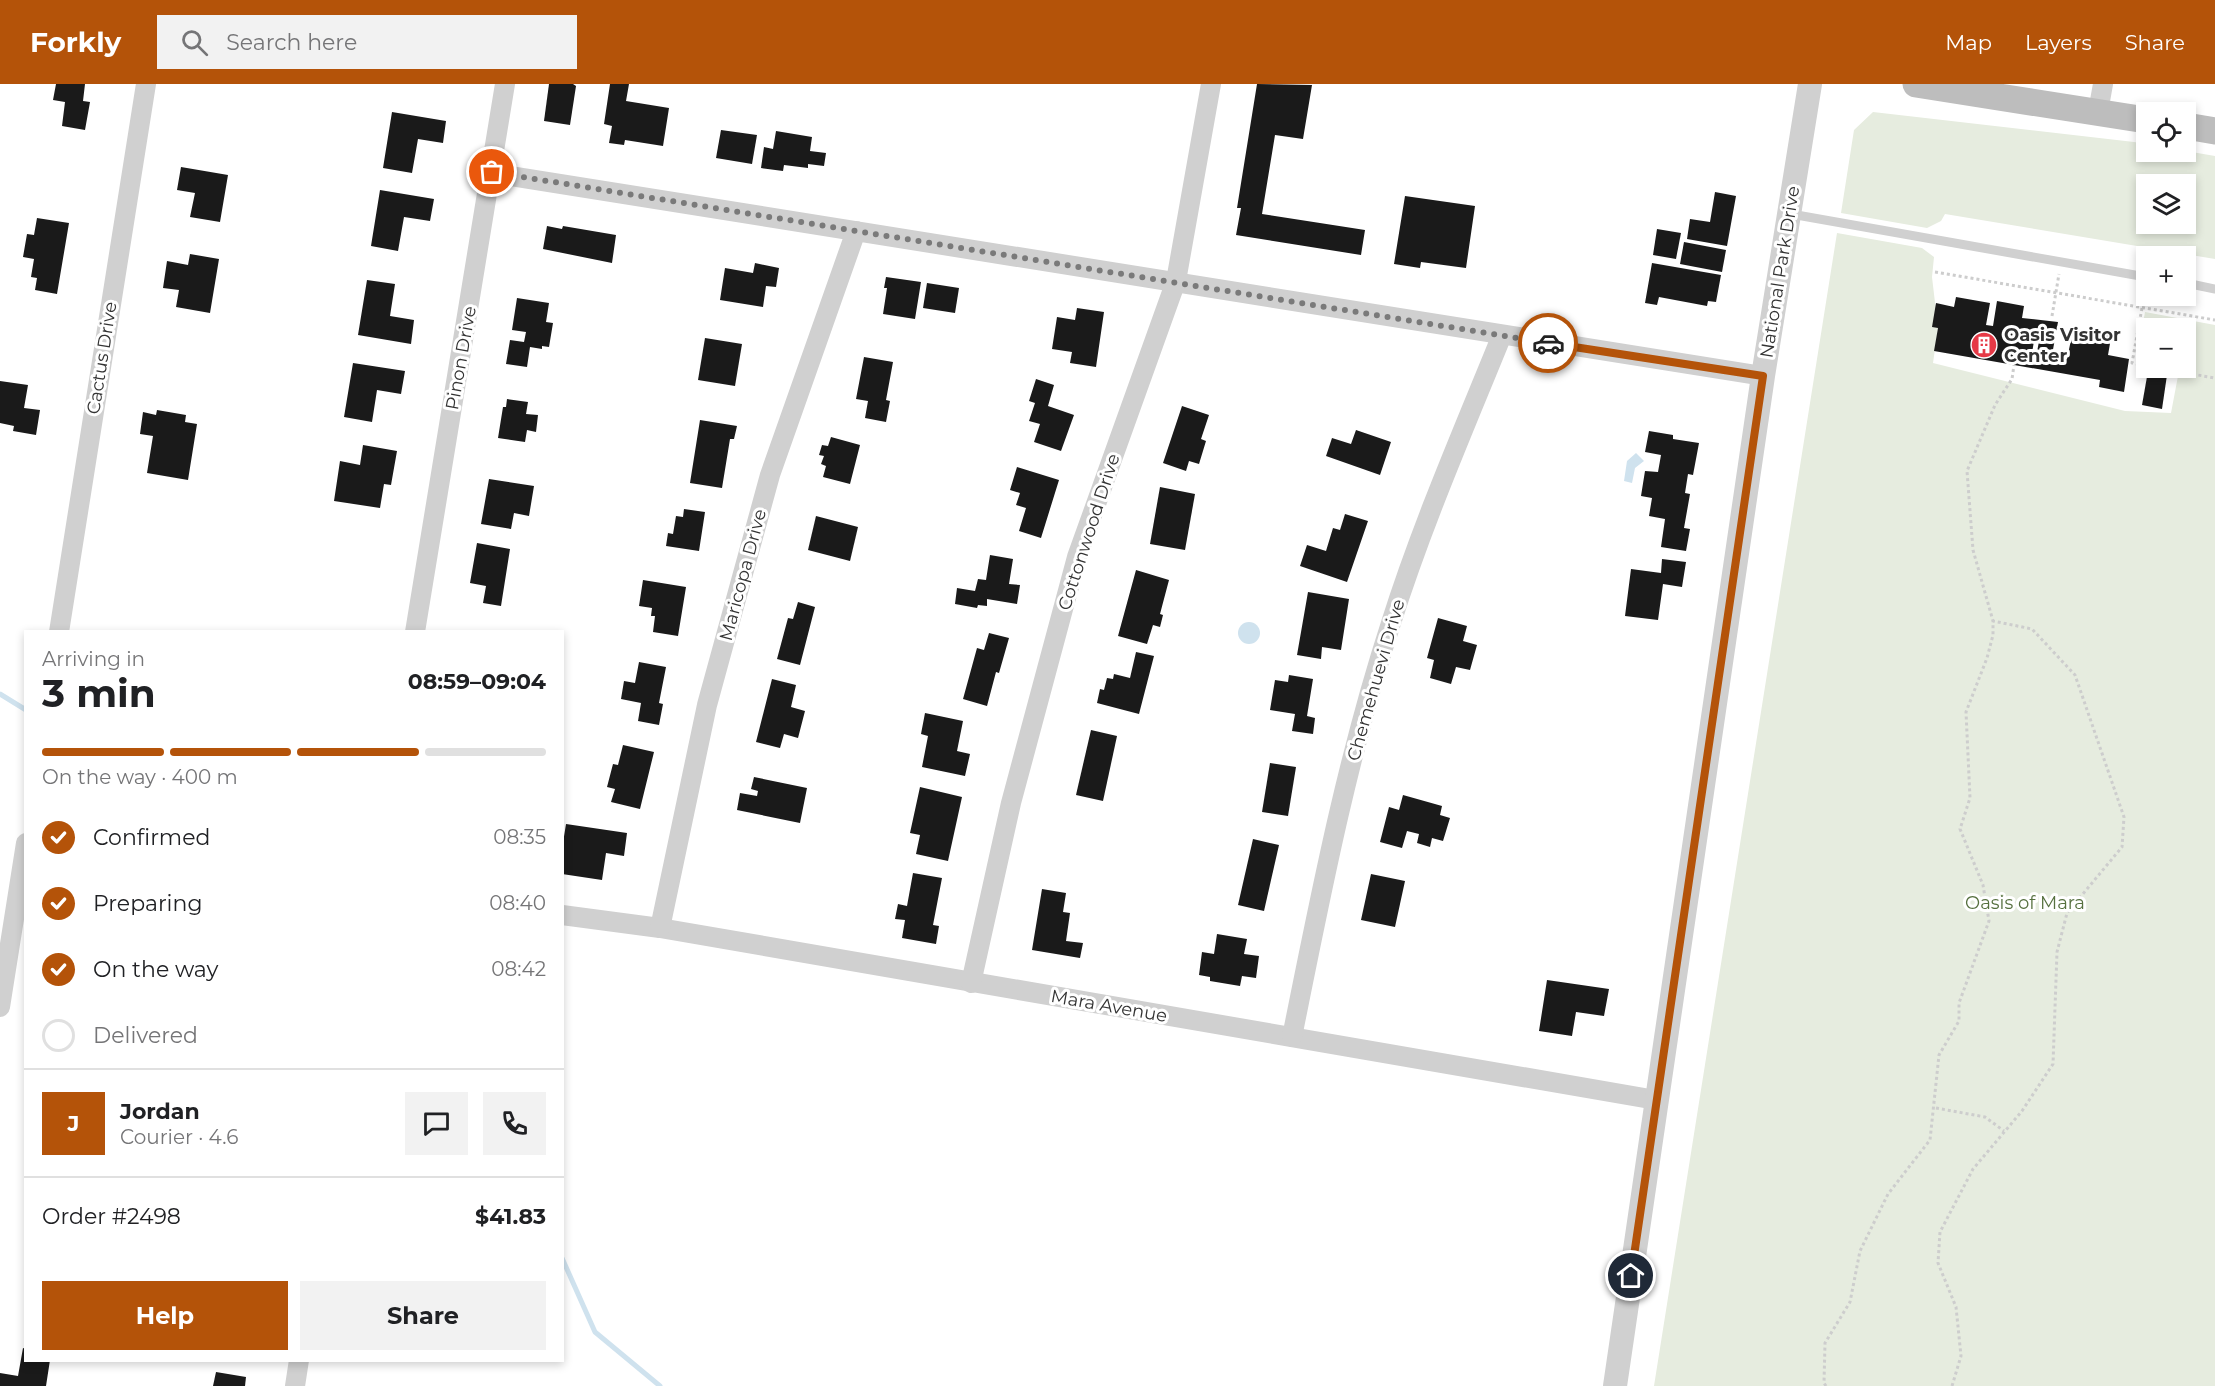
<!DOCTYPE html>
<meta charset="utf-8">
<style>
body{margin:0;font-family:Montserrat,sans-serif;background:#f2f2f2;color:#202124;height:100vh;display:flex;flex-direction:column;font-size:22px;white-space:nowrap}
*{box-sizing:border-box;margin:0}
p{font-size:20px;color:#757577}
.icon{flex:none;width:33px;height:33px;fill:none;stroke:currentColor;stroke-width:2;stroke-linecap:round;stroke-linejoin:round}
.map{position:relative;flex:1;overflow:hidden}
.side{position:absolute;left:24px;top:546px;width:540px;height:732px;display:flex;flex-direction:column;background:#fff;border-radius:0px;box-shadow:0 3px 9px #0003}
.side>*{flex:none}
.controls{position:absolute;left:2136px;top:18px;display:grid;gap:12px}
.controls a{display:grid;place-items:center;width:60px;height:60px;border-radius:0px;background:#fff;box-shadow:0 3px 9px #0003;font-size:30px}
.pin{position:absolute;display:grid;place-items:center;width:51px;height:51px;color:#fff;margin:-26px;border:3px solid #fff;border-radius:50%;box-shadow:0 2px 6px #0007}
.courier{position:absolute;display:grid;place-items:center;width:60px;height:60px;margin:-30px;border:4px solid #b45309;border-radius:50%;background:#fff;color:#222;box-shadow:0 2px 8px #0007}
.head em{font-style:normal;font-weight:700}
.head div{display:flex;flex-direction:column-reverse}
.head{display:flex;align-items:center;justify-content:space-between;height:102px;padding:0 18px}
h1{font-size:39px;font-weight:700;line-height:45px}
.bar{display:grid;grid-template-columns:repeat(4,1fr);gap:9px 6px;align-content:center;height:72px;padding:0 18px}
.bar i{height:8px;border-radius:4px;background:#e0e0e0}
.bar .selected{background:#b45309}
.bar p{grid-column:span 4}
.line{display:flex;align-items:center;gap:15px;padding:0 18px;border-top:2px solid #e0e0e0}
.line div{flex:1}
.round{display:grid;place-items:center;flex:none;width:63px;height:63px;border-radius:0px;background:#f2f2f2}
ol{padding:0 18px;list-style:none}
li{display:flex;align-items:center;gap:18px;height:66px}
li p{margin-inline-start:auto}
li .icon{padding:6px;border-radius:50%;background:#b45309;color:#fff;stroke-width:4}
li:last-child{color:#757577}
li i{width:33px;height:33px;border:3px solid #e0e0e0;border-radius:50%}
.cta{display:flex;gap:12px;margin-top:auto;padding:12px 18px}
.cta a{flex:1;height:69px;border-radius:0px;background:#b45309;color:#fff;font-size:24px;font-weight:700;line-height:69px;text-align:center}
.cta a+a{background:#f2f2f2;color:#202124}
header{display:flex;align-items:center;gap:36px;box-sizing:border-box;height:84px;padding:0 30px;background:#b45309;color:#fff}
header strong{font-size:28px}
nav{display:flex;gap:33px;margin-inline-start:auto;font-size:21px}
.search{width:420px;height:54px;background:#f2f2f2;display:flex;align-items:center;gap:15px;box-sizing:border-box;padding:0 21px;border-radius:0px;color:#757577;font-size:22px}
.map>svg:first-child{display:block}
</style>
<header>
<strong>Forkly</strong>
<div class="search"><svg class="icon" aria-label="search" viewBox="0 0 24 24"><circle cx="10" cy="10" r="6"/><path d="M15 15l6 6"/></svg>Search here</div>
<nav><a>Map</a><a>Layers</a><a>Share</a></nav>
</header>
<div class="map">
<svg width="2215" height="1302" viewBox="0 0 2215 1302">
<rect width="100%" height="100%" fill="#fff"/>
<g fill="#e6ecdf" fill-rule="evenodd">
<path d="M1873,28L2134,58L2146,60V68L2186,67L2215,72V175L1945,130L1941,137L1927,144L1841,129L1854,46ZM2146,100H2186V140H2146Z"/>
<path d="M1837,149L1922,164L1934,173L1932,193L1938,244L1933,279L2125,327L2171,329L2178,292L2156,284H2186V244H2146V280L2136,276L2145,228L2215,241V1302H1654Z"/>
</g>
<g fill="#cfe2ee">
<path d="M1636,369L1644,377L1635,384L1632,399L1624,397L1627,377Z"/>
<circle cx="1249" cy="549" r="11"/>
</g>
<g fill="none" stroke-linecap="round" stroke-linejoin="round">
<g stroke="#cfe2ee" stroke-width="5">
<path d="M0,610L26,626"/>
<path d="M562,1174L595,1248L660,1302"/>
</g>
</g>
<g fill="#1a1a1a">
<path d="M56,0H85L83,17L90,18L85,46L62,42L65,18L53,16Z"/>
<path d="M549,0H573L576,2L570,41L544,37Z"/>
<path d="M610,0H629L626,17L669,24L663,62L625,56L624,61L609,59L612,42L604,40Z"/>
<path d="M1257,0L1312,1L1303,55L1275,51L1262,130L1365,146L1361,171L1236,151L1241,124H1237Z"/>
<path d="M392,28L446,37L443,59L418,55L412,89L383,84Z"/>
<path d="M721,46L757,51L752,80L716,74Z"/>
<path d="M776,47L812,53L810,67L826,69L824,82L808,80V84L784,81L783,87L761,84L764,63L773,65Z"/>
<path d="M181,83L228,91L220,138L190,133L195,109L177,106Z"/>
<path d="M380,106L434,115L430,137L404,133L398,167L371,162Z"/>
<path d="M1715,108L1736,112L1727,162L1687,155L1690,135L1710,138Z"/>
<path d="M1405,112L1475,122L1466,184L1421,178L1420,184L1394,180Z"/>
<path d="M37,134L69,139L57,210L35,206L37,194L31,193L34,175L23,173L27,150L34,151Z"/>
<path d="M547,142L562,145L563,142L616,151L612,179L543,165Z"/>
<path d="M1657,145L1681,149L1676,175L1653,171Z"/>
<path d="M1684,158L1726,166L1722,188L1680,180Z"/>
<path d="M190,170L219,175L210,229L176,223L179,206L163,204L167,177L188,181Z"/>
<path d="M755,179L779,184L776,203L766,202L763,223L720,216L725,184L753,189Z"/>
<path d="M1652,179L1721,191L1716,218L1708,217L1707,222L1659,213L1657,221L1645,219Z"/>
<path d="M886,193L921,198L915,235L883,230L887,204H884Z"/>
<path d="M367,196L395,200L390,232L414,236L411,260L358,251Z"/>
<path d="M927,199L959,204L955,229L923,224Z"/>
<path d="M1956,213L1990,219L1986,241L1993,242L1997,217L2024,222L2022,234L2058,238L2052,271L2037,268L2040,252L2035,251L2032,269L2067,275L2072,251L2088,254L2090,244L2112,248L2108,271L2129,275L2124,308L2099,303L2100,296L1934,267L1938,244L1932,243L1936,219L1954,223Z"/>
<path d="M517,214L549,219L546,238L553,239L549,263L542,262V265L530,263L527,283L506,280L510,256L524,258L526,248L512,246Z"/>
<path d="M1077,224L1104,228L1096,283L1070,279L1072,268L1052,265L1057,233L1075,236Z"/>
<path d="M705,254L742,260L735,302L698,296Z"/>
<path d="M864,273L893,278L886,316L890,317L886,338L865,334L868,317L856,315Z"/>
<path d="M353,279L405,287L401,310L377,306L372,338L344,333Z"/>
<path d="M2148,287L2167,291L2162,325L2142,321Z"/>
<path d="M1036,295L1054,301L1048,322L1074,331L1061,367L1034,358L1040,340L1029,337L1035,319L1029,317Z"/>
<path d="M0,297L28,301L24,324L40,326L36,351L13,347L14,342L0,339Z"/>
<path d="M507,315L528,318L526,330L538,331L536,348L527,346L525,358L498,354L503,323H506Z"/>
<path d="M1182,322L1209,331L1201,355L1206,357L1199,380L1189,377L1186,387L1163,379Z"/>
<path d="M157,326L186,331L185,338L197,340L188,396L147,389L153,352L140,350L143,328L156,331Z"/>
<path d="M700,336L737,342L734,355H730L722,404L690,399Z"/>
<path d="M1356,346L1391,358L1380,391L1326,372L1332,354L1351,360Z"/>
<path d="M1649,347L1673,351V355L1699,359L1693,391L1688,390L1685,409L1690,410L1684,444L1690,445L1686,467L1661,463L1665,435L1649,432L1652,414L1641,412L1645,387L1658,388L1661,371L1645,368Z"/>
<path d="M831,353L860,361L850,400L823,393L826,382L821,380L824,372L819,371L822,361L828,362Z"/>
<path d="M363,361L397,367L391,401L384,400L380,424L334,417L340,377L360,381Z"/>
<path d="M1017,383L1059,396L1041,454L1019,447L1026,424L1016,421L1020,409L1010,406Z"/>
<path d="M489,395L534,402L529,432L514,429L511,445L481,440Z"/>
<path d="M1160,403L1195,410L1185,466L1150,460Z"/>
<path d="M684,425L705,428L699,467L666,462L668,449L673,450L676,432L683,433Z"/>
<path d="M1345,430L1368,437L1347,498L1300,482L1307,461L1326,467L1333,444L1340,446Z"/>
<path d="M816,432L858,443L850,477L808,466Z"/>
<path d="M477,459L510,465L501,522L483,519L486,502L470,499Z"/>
<path d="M990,471L1013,475L1009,500L1020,501L1017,520L987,515V522L978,521L977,524L955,520L957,504L975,507L978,495L986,496Z"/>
<path d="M1662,475L1686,478L1682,503L1663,500L1658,536L1625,532L1631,485L1661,489Z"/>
<path d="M1136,486L1169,496L1160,530L1163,531L1160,543L1153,541L1147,560L1118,552Z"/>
<path d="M643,496L686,503L678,552L653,548L655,532H651L652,524L639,522Z"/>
<path d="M1308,508L1349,515L1341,566L1322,563L1321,575L1297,571Z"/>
<path d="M798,518L815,523L800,581L777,575L788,534L793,535Z"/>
<path d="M1438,534L1467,542L1463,557L1477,561L1470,586L1456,583L1451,600L1430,594L1434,576L1427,574Z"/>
<path d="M989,549L1009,554L999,589L996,588L987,622L963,615L977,564L984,566Z"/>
<path d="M1136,568L1154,572L1139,630L1097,619L1100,605L1104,606L1107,594L1113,595L1114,590L1130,594Z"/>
<path d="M639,578L666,583L659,619L663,620L659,641L638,637L641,619L621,615L624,597L635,599Z"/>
<path d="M1289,591L1313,595L1307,632L1315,634L1313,650L1292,647L1295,630L1270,626L1275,596L1288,598Z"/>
<path d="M772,595L796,601L791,623L805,627L798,654L784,650L780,664L756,658Z"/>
<path d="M925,629L963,637L957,667L970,670L965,692L922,683L928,652L921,650Z"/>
<path d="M1091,646L1117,652L1103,717L1076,711Z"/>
<path d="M623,661L654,668L640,725L611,718L615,705L607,703L613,680L618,681Z"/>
<path d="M1270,679L1296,683L1288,732L1262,728Z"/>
<path d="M754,693L807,704L800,739L737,726L740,709L757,712L758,707L751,705Z"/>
<path d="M920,703L962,713L948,777L916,770L920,751L910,749Z"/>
<path d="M1403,711L1442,722L1440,731L1450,734L1443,757L1432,754L1430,763L1417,759L1419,750L1407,747L1402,764L1380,758L1389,723L1399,726Z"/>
<path d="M566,740L627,749L624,772L606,769L602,796L562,790V765Z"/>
<path d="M1253,755L1279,761L1264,827L1238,821Z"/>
<path d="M913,789L942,794L933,841L939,842L936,860L902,854L905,836L895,835L898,820L907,822Z"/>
<path d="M1371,790L1405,797L1395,843L1361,836Z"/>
<path d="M1042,805L1066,809L1063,828L1070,829L1066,857L1083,859L1080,874L1032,866Z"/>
<path d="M1217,850L1247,855L1244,870L1259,872L1256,894L1242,892L1240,902L1210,897V893L1199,891L1202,868L1214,870Z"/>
<path d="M1547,896L1609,905L1604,932L1576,928L1572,952L1539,947Z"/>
<path d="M23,1264L26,1265V1276H50L46,1302H0V1289L18,1292Z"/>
<path d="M216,1288L246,1293L245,1302H213Z"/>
</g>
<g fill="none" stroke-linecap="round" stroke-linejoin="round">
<g stroke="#cdcdcd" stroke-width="3" stroke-dasharray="3 3" stroke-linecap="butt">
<path d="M1935,188L2215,236"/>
<path d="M2142,224L2132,279L2146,282"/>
<path d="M2052,232L2059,190"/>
<path d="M2157,284L2215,294"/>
<path d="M1936,1024L1985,1033L2004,1047"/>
<path d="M1826,1302L1824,1299L1825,1259L1850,1218L1860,1167L1888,1110L1930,1056L1939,971L1959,937V919L1989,837L1983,801L1960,745L1970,714L1966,628L1987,574L1993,551V537L1973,466L1967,387L1995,321L2012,295L2014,281"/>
<path d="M1952,1302L1961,1272L1956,1223L1938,1179L1940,1148L1973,1085L2022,1027L2053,980L2057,868L2067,829L2122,763L2124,733L2075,591L2032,545L1993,537"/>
</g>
<g stroke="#d0d0d0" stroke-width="9">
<path d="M1791,130L2146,193"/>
<path d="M2186,199L2215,205"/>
</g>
<g stroke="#d0d0d0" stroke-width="20">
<path d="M2098,28L2103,0"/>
<path d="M492,89L1763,292"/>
<path d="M59,548L146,0"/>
<path d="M415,548L505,0"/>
<path d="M562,831L660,844L1656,1016"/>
<path d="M660,844L707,621L770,391L856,147"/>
<path d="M971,899L1011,719L1077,473L1176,197L1211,0"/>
<path d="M0,923L26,759"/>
<path d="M1292,953C1320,814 1347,674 1391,539C1422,441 1463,347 1502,251"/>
<path d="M295,1302L299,1276"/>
</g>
<path stroke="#d0d0d0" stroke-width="24" d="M1615,1302L1763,292L1810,0"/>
<g stroke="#bdbdbd" stroke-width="27">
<path d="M1916,0L2146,36"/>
<path d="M2186,42L2215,47"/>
</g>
</g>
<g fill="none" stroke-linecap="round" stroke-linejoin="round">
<path stroke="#7a7a7a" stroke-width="6" stroke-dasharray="0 10.8" d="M492,88L1548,259"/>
<path stroke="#b45309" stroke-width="8" d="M1548,259L1763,292L1631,1192"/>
</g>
<defs>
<symbol id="building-disc" viewBox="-11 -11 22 22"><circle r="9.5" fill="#e63946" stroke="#fff"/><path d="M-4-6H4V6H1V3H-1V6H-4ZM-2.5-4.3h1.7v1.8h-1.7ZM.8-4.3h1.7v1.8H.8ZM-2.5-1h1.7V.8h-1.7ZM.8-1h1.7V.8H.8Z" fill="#fff"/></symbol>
</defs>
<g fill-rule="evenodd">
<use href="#building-disc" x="1969" y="246" width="30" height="30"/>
</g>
<g text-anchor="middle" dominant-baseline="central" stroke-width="6" stroke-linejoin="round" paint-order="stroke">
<g font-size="18" fill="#333" stroke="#fff">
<text transform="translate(1780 188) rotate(-81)">National Park Drive</text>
<text transform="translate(102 274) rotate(-81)">Cactus Drive</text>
<text transform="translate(461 274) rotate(-80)">Pinon Drive</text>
<text transform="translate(1089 448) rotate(-72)">Cottonwood Drive</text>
<text transform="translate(743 491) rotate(-75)">Maricopa Drive</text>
<text transform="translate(1376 596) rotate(-74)">Chemehuevi Drive</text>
<text transform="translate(1109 922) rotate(10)">Mara Avenue</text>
</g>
<g font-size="18" font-weight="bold" fill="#333" stroke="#fff" text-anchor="start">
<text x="2004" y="251">Oasis Visitor<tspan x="2004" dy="21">Center</tspan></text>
</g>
<g font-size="18" fill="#56703f" stroke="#fff">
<text x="2025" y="819">Oasis of Mara</text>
</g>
</g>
</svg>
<div class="controls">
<a><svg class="icon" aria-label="locate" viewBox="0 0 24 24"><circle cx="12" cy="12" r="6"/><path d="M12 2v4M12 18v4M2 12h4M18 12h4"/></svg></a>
<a><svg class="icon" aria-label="layers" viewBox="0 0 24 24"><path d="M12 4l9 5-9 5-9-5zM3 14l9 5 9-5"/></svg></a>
<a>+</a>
<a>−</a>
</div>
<div class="pin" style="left:492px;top:88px;background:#ea580c"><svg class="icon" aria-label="bag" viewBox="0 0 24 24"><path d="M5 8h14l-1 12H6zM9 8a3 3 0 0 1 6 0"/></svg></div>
<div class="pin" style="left:1631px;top:1192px;background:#1f2937"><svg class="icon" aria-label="home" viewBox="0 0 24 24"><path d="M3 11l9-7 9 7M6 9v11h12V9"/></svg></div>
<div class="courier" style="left:1548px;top:259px"><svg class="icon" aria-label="car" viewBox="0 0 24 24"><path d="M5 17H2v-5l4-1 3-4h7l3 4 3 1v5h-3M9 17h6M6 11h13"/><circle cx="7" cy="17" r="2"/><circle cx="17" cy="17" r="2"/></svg></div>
<section class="side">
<div class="head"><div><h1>3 min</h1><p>Arriving in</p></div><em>08:59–09:04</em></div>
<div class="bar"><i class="selected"></i><i class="selected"></i><i class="selected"></i><i></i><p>On the way · 400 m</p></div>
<ol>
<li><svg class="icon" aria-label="check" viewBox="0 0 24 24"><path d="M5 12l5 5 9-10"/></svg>Confirmed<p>08:35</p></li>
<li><svg class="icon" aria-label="check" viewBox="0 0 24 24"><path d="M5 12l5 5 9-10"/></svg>Preparing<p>08:40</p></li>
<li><svg class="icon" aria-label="check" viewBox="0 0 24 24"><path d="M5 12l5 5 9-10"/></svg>On the way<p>08:42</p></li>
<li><i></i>Delivered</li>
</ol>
<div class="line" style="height:108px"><b class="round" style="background:#b45309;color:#fff">J</b><div><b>Jordan</b><p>Courier · 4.6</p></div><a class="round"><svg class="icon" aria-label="chat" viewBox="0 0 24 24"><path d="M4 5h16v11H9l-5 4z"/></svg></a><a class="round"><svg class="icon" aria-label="phone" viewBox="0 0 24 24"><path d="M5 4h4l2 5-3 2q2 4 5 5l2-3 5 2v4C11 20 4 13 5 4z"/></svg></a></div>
<div class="line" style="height:78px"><div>Order #2498</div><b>$41.83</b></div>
<div class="cta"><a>Help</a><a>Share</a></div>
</section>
</div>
